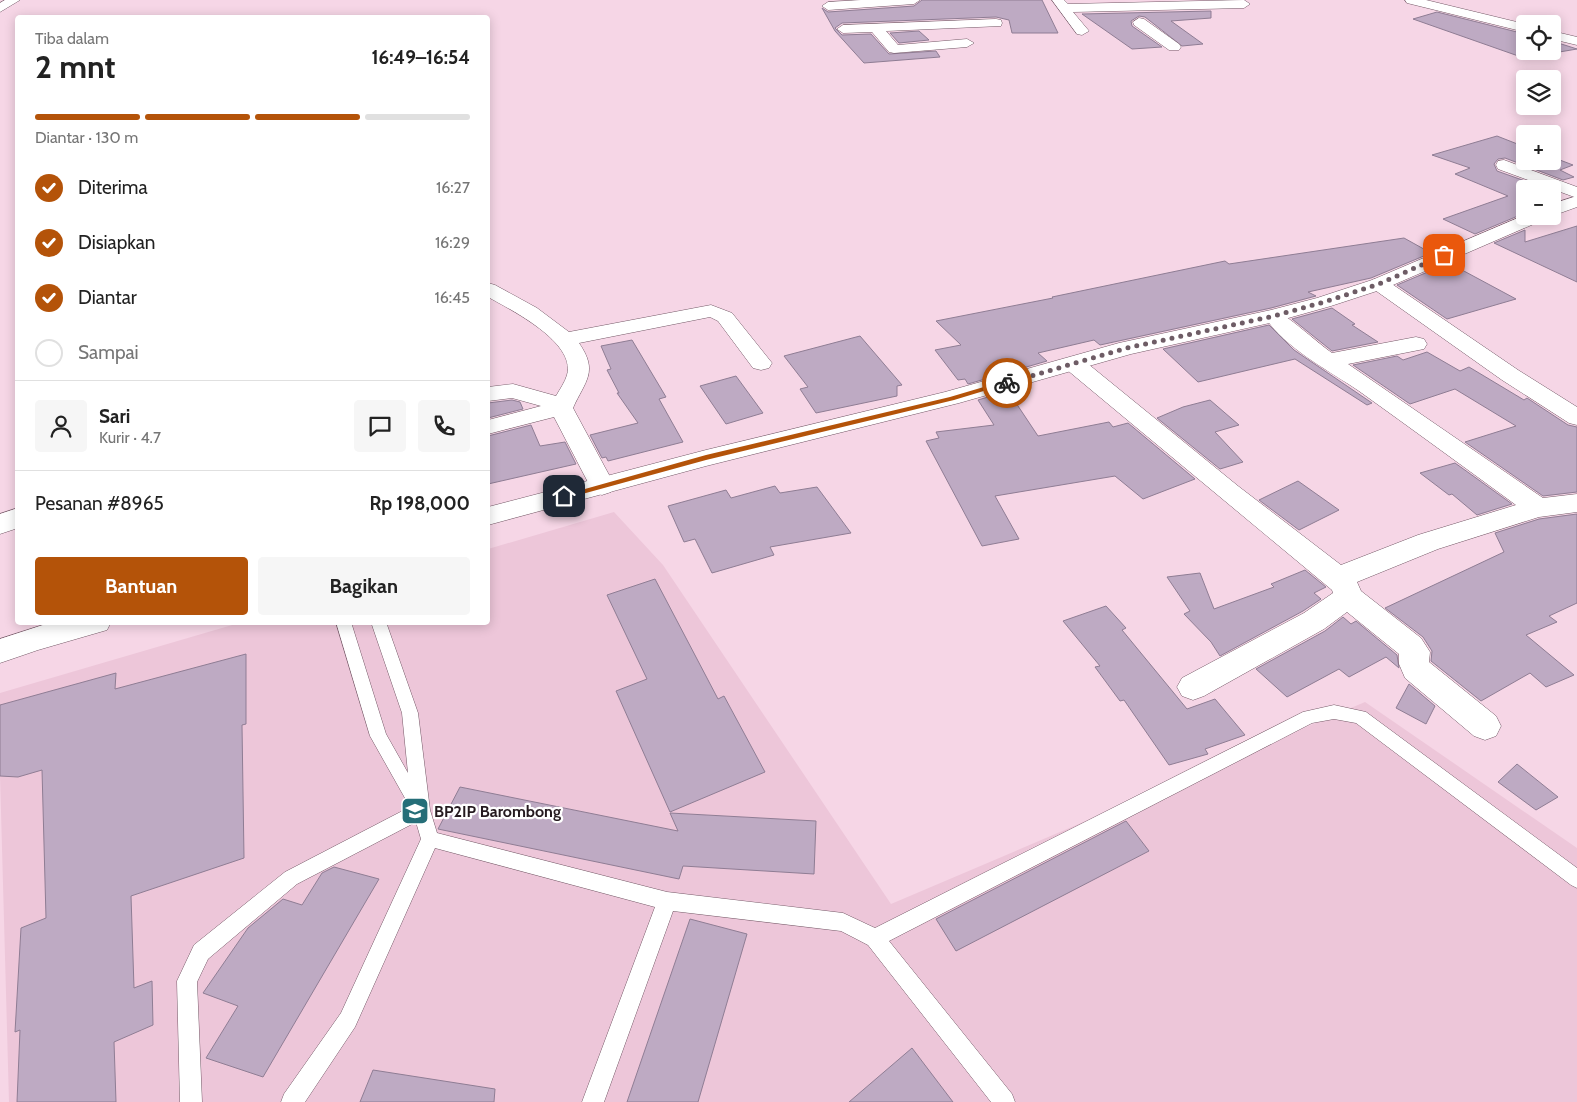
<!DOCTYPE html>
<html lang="id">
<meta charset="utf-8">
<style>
body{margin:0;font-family:Cabin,sans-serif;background:#f6f6f6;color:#222;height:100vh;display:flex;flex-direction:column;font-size:19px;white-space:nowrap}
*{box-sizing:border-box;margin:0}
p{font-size:16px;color:#767676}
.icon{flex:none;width:28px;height:28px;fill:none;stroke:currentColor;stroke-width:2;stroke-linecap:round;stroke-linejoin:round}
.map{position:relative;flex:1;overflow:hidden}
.drawer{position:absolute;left:15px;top:15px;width:475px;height:610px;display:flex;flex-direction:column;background:#fff;border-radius:5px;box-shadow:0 2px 12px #0003}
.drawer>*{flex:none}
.controls{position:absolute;left:1516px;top:15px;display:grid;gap:10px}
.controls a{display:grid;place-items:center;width:45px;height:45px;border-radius:5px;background:#fff;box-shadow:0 2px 12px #0003;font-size:25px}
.pin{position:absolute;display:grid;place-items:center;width:42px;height:42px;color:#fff;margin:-21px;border-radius:10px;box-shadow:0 2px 8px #0006}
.courier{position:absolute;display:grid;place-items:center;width:50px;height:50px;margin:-25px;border:4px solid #b45309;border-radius:50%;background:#fff;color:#222;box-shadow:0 1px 6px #0007}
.summary em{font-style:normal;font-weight:800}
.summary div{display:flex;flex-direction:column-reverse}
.summary{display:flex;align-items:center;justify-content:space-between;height:85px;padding:0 20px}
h1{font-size:32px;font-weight:800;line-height:38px}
.bar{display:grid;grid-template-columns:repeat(4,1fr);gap:8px 5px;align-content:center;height:60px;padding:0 20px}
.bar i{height:6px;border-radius:4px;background:#e0e0e0}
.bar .active{background:#b45309}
.bar p{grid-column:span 4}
.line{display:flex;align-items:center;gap:12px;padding:0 20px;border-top:1px solid #e0e0e0}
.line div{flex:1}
.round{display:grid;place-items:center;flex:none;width:52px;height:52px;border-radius:5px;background:#f6f6f6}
ol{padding:0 20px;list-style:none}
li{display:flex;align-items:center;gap:15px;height:55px}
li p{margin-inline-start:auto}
li .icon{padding:5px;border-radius:50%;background:#b45309;color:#fff;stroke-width:4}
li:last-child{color:#767676}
li i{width:28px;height:28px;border:2px solid #e0e0e0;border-radius:50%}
.cta{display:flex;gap:10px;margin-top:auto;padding:10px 20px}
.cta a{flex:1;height:58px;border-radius:5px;background:#b45309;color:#fff;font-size:20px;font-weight:800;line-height:58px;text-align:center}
.cta a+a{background:#f6f6f6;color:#222}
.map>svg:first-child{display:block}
</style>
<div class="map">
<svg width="1577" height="1102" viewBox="0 0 1577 1102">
<rect width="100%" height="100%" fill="#f6d6e6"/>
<path fill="#edc6d9" d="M614,512L663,565L891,904L1365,702L1577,848V1102H9L0,775V693L239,623L488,622V549Z"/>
<g fill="#beaac3" stroke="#8f7d94">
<path d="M922,0H1042L1058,33H1012L1009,20L996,17L842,23L835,28L842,35L871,34L889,54L936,51L940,57L864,63L835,31L822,8L828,12L914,6Z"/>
<path d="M1211,11V18L1171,21L1203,44L1182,46L1145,17L1139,16L1131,21L1132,26L1162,47L1132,49L1082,14Z"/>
<path d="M1437,12L1525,34V51H1552V41L1577,49L1524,58L1413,19Z"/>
<path d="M919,31L929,40L899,43L890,33Z"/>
<path d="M1497,136L1525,147V161H1552V157L1573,165L1560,170L1574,177L1563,180L1505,158L1498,159L1494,164L1497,171L1539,186L1525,189V213L1475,234L1443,219L1508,196L1455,174L1470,168L1432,155Z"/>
<path d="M1577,226V282L1494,243L1525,230V242Z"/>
<path d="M1404,238L1431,253L1371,278L1308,292L1316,296L1271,308L1100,345L1094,340L1038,353L1047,361L968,384L965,379L958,380L935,350L961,345L936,321L1053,298L1052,297L1225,261L1229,264Z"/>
<path d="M1449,263L1516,299L1447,319L1397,285Z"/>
<path d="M1332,308L1355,324L1352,325L1378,342L1332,351L1292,319Z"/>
<path d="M1269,325L1294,350L1372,403L1367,405L1295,359L1198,382L1163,349Z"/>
<path d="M860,336L902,385L897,386V396L816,413L800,389L808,387L784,356Z"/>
<path d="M632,340L666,397L659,399L683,442L608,461L606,457L602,458L590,435L638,423L617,393H619L607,370L611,369L601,346Z"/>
<path d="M1427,352L1460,371L1469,367L1524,400L1527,398L1568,425L1577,427V492L1543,496L1465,442L1516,426L1455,389L1410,404L1353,365L1397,356L1403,360Z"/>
<path d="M736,376L763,413L726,424L700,386Z"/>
<path d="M1008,391L1038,436L1109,422L1113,427L1128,423L1195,479L1143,499L1115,476L995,496L1019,539L982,546L926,441L939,438L936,432L994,425L978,400Z"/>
<path d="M512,400L520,402L523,409L488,418V403Z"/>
<path d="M1210,400L1239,425L1215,432L1243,462L1220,469L1157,418L1183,407Z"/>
<path d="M531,425L540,446L565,442L576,464L488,484V436Z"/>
<path d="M1455,463L1476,478L1512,504L1477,515L1452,494L1449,495L1420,473Z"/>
<path d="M1298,481L1339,510L1299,530L1259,500Z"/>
<path d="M775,486L780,493L817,487L851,533L770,547L774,555L712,573L695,539L684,542L668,506L726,490L731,498Z"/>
<path d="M1577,514V603L1549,616L1557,622L1526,635L1574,675L1546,687L1530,673L1481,701L1431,661L1432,651L1423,637L1385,608L1504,552L1495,533L1539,519Z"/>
<path d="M1305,570L1326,587L1314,593L1321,599L1303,611L1220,656L1211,642L1184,614L1190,611L1167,577L1200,573L1214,609L1274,587L1271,584Z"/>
<path d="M655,579L718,699L724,696L765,772L670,812L616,691L647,679L607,595Z"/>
<path d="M1106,606L1126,628L1122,630L1187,709L1215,699L1245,735L1205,749L1208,754L1169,765L1124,700L1120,701L1095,667L1100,666L1063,621Z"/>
<path d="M1343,617L1351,624L1356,621L1397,655L1399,668L1386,657L1349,677L1339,669L1287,697L1256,669L1325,631Z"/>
<path d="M246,654V724L242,725L244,858L131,896L134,988L152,981L153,1025L114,1042L116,1102H17L20,1030L15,1032L21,928L46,918L42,770L18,777L0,776V705L116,673L115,689Z"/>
<path d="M1409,684L1435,706L1426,724L1396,708Z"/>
<path d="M1517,764L1558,797L1536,810L1498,782Z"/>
<path d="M460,787L678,831L670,813L816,821L814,874L683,866L679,879L438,829Z"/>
<path d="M1126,821L1149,851L956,951L936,919Z"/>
<path d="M334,867L379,879L263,1077L206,1058L238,1006L203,993L248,928L283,899L302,905L322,873Z"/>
<path d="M690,919L747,934L698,1102H627Z"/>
<path d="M912,1048L953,1102H849Z"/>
<path d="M373,1070L495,1089L494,1102H360Z"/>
</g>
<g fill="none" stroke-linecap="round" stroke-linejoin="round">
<defs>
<path id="service" d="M336,622H351L386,734L408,773L402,713L371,622H386L418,713L430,810L437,833L667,892L843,913L875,928L1303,712L1334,705L1366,712L1577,868V888L1571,885L1356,723L1334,719L1312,723L889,941L1012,1094L1015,1102H991L868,945L841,931L673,911L604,1102H582L655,907L435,848L355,1027L305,1102H281L284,1094L341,1013L421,839L416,822L297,884L208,959L197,982L202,1102H180L177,981L194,945L285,872L410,807L370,736Z"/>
<g id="minor">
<path d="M5,0H20L0,12V3Z"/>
<path d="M861,0H920L914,4L828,10L822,6L828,2Z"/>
<path d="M1052,0H1064L1068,4L1244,0L1250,4L1244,8L1073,12L1089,31L1082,35L1077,34Z"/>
<path d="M1139,18L1144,19L1179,44L1181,47L1179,50H1169L1134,25L1133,22Z"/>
<path d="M996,19L1001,20L1002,23L1001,26L886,31L898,45L967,39L974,43L967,47L894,53L889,52L872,32L843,33L837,29L843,25Z"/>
<path d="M1504,160L1577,187V198L1498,169L1496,165L1498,161Z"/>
<path d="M1379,278L1386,280L1518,370L1577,407V425L1569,423L1502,380L1372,288L1369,284L1372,280Z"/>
<path d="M488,283L495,285L537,308L569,332L711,305L732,313L772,363L769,368L761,370L753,368L718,321L710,317L579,343C599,372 585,381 573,408L615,486L611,492L602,495L593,492L554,417L488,434V420L541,406L512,398L488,401V387L513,384L556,396C560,389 565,382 567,375C576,342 511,310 488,297Z"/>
<path d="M1274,310C1285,313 1319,344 1332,353L1416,337L1424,339L1427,344L1424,349L1348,364L1543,498L1577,494V512L1539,517L1438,549L1357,582L1361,591L1421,638L1430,652L1429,662L1496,716L1501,726L1496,736L1485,740L1474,736L1405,678L1399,664V654L1347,612L1324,629L1204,696L1193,700L1182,696L1177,687L1182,678L1304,613L1333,593L1332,590L1066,369L1063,364L1066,359L1074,357L1082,359L1238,486L1341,565L1418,535L1516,505C1464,467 1412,429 1359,391C1327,369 1286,349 1264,316L1267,312Z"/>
<path d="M18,508V528L0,534V514Z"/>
</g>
<g id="secondary">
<path d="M1405,0H1426L1525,24V32L1407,3Z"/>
<path d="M1552,31L1577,37V45L1552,39Z"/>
<path d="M1577,196V207L1552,216H1551L1552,204Z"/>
<path d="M1525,215V216H1546L1543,220L1386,288L1331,306L1274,322L1131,354L959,403L706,466L488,525V507L706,450L945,392L1119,343L1271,310L1317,298L1372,280Z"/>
<path d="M52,622H111L107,630L38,650L0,663V639Z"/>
</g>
</defs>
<use href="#service" stroke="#745967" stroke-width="1"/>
<use href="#minor" stroke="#745967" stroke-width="1"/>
<use href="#secondary" stroke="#745967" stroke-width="1"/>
<use href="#service" fill="#fff" fill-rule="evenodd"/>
<use href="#minor" fill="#fff" fill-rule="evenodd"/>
<use href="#secondary" fill="#fff" fill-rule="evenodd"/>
</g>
<path fill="#b45309" d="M1004,381L1010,383L954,400L706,460L564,499L560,496L706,455L950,397Z"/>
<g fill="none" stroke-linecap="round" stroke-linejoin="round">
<path stroke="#6e5c65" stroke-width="5" stroke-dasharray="0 9" d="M1007,383L1127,348L1274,316L1324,302L1379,284L1444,255"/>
</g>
<defs>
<symbol id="university-square" viewBox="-11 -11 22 22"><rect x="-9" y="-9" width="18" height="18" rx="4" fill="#256e78" stroke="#fff"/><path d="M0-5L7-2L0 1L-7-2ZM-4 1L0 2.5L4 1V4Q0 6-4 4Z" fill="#fff"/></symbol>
</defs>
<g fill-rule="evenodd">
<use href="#university-square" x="399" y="795" width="32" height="32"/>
</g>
<g text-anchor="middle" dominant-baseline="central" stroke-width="4.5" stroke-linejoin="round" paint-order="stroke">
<g font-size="16" font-weight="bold" fill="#251a1f" stroke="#fff" text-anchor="start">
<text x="434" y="811">BP2IP Barombong</text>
</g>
</g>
</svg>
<div class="controls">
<a><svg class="icon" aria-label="locate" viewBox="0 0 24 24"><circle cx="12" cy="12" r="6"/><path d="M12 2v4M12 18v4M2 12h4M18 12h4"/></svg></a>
<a><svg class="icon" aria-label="layers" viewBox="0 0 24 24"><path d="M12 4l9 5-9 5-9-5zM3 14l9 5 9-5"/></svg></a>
<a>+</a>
<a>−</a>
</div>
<div class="pin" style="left:1444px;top:255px;background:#ea580c"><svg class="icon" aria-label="bag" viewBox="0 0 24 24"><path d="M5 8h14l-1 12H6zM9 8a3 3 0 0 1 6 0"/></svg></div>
<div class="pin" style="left:564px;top:496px;background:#1f2937"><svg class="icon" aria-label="home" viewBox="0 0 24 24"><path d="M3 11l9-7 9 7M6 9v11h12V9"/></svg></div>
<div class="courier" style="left:1007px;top:383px"><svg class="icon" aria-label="bike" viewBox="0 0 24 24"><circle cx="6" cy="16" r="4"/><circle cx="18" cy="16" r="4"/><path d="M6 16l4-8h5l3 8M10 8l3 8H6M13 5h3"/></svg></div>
<section class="drawer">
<div class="summary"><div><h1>2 mnt</h1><p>Tiba dalam</p></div><em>16:49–16:54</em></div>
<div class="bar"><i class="active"></i><i class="active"></i><i class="active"></i><i></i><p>Diantar · 130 m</p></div>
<ol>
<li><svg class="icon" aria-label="check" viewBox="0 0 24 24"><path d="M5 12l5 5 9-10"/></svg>Diterima<p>16:27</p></li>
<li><svg class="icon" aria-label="check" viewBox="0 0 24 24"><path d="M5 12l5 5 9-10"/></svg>Disiapkan<p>16:29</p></li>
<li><svg class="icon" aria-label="check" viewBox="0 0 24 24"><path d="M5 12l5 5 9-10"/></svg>Diantar<p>16:45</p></li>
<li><i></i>Sampai</li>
</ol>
<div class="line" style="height:90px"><a class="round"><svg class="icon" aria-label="person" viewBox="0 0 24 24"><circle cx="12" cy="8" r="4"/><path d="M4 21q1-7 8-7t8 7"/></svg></a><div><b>Sari</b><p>Kurir · 4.7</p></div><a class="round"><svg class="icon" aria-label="chat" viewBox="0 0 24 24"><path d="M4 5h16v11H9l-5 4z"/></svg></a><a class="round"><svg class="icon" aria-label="phone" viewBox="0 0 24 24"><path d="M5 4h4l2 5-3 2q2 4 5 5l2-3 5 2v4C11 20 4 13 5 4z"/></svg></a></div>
<div class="line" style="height:65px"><div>Pesanan #8965</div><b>Rp 198,000</b></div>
<div class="cta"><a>Bantuan</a><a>Bagikan</a></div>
</section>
</div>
